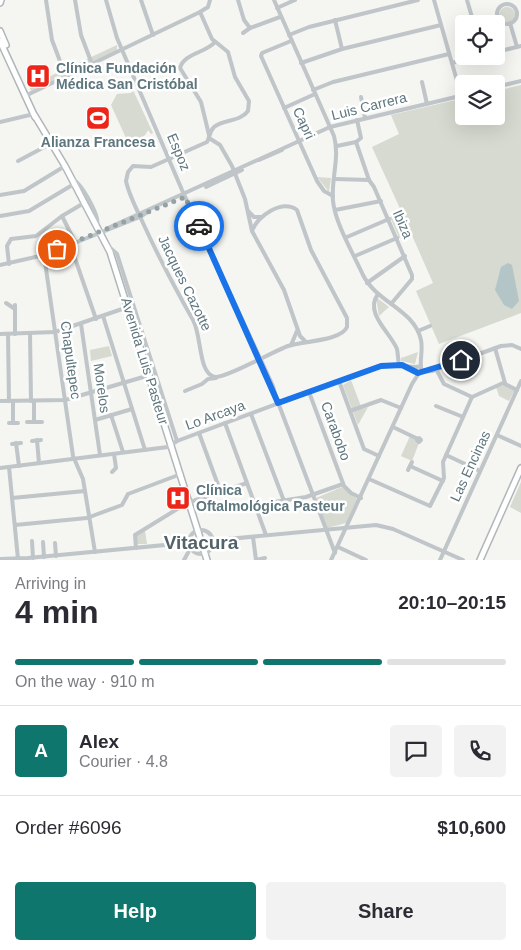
<!DOCTYPE html>
<meta charset="utf-8">
<style>
body{margin:0;font-family:Arial,sans-serif;background:#f2f2f3;color:#2b2b33;height:100vh;display:flex;flex-direction:column;font-size:19px;white-space:nowrap}
*{box-sizing:border-box;margin:0}
p{font-size:16px;color:#7c7c81}
.icon{flex:none;width:28px;height:28px;fill:none;stroke:currentColor;stroke-width:2;stroke-linecap:round;stroke-linejoin:round}
.map{position:relative;height:560px;overflow:hidden}
.panel{display:flex;flex-direction:column;background:#fff;flex:1}
.panel>*{flex:none}
.fabs{position:absolute;left:455px;top:15px;display:grid;gap:10px}
.fabs a{display:grid;place-items:center;width:50px;height:50px;border-radius:5px;background:#fff;box-shadow:0 5px 20px #0002;font-size:25px}
.pin{position:absolute;display:grid;place-items:center;width:42px;height:42px;color:#fff;margin:-21px;border:2px solid #fff;border-radius:50%;box-shadow:0 1px 5px #0007}
.courier{position:absolute;display:grid;place-items:center;width:50px;height:50px;margin:-25px;border:4px solid #1a73e8;border-radius:50%;background:#fff;color:#222;box-shadow:0 1px 6px #0007}
.headline em{font-style:normal;font-weight:700}
.headline div{display:flex;flex-direction:column-reverse}
.headline{display:flex;align-items:center;justify-content:space-between;height:85px;padding:0 15px}
h1{font-size:32px;font-weight:700;line-height:38px}
.bar{display:grid;grid-template-columns:repeat(4,1fr);gap:8px 5px;align-content:center;height:60px;padding:0 15px}
.bar i{height:6px;border-radius:4px;background:#e1e1e2}
.bar .active{background:#0f766e}
.bar p{grid-column:span 4}
.line{display:flex;align-items:center;gap:12px;padding:0 15px;border-top:1px solid #e1e1e2}
.line div{flex:1}
.round{display:grid;place-items:center;flex:none;width:52px;height:52px;border-radius:5px;background:#f2f2f3}
.button{display:flex;gap:10px;margin-top:auto;padding:10px 15px}
.button a{flex:1;height:58px;border-radius:5px;background:#0f766e;color:#fff;font-size:20px;font-weight:700;line-height:58px;text-align:center}
.button a+a{background:#f2f2f3;color:#2b2b33}
.map>svg:first-child{display:block}
</style>
<div class="map">
<svg width="521" height="560" viewBox="0 0 521 560">
<rect width="100%" height="100%" fill="#f5f5f1"/>
<g fill="#d6dad0">
<circle cx="507" cy="15" r="8"/>
<path d="M117,45V50L31,91L29,86Z"/>
<path d="M521,85V313L439,344L416,291L433,283L411,233L399,238L390,217L402,213L372,147L399,134L391,115L464,98V116H496V91Z"/>
<path d="M133,90L153,133L151,134L148,130C144,139 136,143 126,138L111,105L117,94L131,93Z"/>
<path d="M101,109L107,122L96,128L89,114Z"/>
<path d="M317,177L331,178L329,192Z"/>
<path d="M112,252L119,267L169,429L120,275Z"/>
<path d="M376,297L389,307L379,316Z"/>
<path d="M109,346L112,356L91,361L90,350Z"/>
<path d="M418,352L415,364L401,361V358Z"/>
<path d="M351,380L362,409L368,407L358,425L343,385Z"/>
<path d="M504,385L515,390L509,401L499,396L496,387Z"/>
<path d="M410,436L416,438L419,443L412,461L401,456Z"/>
<path d="M521,482V513L510,507Z"/>
<path d="M342,487L357,499L346,523L327,528L316,498Z"/>
<path d="M145,531L147,544H136V536Z"/>
</g>
<path fill="#b3c5c6" d="M508,263L512,265L519,301L512,309L504,305L495,290L501,267Z"/>
<g fill="none" stroke-linecap="round" stroke-linejoin="round">
<defs>
<g id="major">
<path d="M0,3L1,0"/>
<path d="M0,31L6,45"/>
<path d="M0,41L35,117"/>
<path d="M35,116L65,166L110,252L207,560"/>
<path d="M480,560L521,468"/>
</g>
</defs>
<use href="#major" stroke="#b0b7ba" stroke-width="8"/>
<g stroke="#bfc5c8" stroke-width="4">
<path d="M46,0L52,40L66,77"/>
<path d="M75,0L81,35L92,64"/>
<path d="M106,0L117,38L182,190L273,386L276,397"/>
<path d="M141,0L153,35"/>
<path d="M238,0L244,20L250,28L280,17"/>
<path d="M274,0L334,136C340,158 331,178 333,201C335,223 354,255 363,275C377,303 414,309 421,340C423,349 420,358 421,367"/>
<path d="M434,0L461,95"/>
<path d="M467,0L474,24"/>
<circle cx="507" cy="14" r="10"/>
<path d="M277,8L295,0"/>
<path d="M200,12L212,39L228,52L235,77L249,101L248,111C240,122 224,119 214,127C209,132 210,137 207,142L151,167L133,166L128,172L126,181C129,195 137,210 143,223C158,256 175,288 193,320C202,336 198,374 215,377C224,379 274,351 288,346C303,341 341,341 347,327V318L311,250L297,210C282,199 257,216 252,231"/>
<path d="M335,20L342,49"/>
<path d="M510,23L517,47"/>
<path d="M243,33L250,28"/>
<path d="M289,35L309,27L418,0"/>
<path d="M291,41L262,53L261,56L317,181L324,191L333,196"/>
<path d="M496,52L521,46"/>
<path d="M301,63L342,49L441,25"/>
<path d="M452,63L479,56"/>
<path d="M422,82L427,104"/>
<path d="M496,87L521,81"/>
<path d="M313,90L333,82L449,54"/>
<path d="M25,96L200,12L208,7L210,0"/>
<path d="M361,97L365,118"/>
<path d="M284,108L315,94"/>
<path d="M0,122L34,114"/>
<path d="M209,135L201,102L180,68C184,53 206,53 215,42"/>
<path d="M209,138L220,145L232,166L245,199L252,231L284,290L300,336L305,341"/>
<path d="M356,142L369,180"/>
<path d="M356,142L361,138L357,120"/>
<path d="M337,146L356,142"/>
<path d="M259,160L282,150"/>
<path d="M18,161L52,143"/>
<path d="M71,179C80,180 100,216 97,225"/>
<path d="M335,179L369,180L374,187L412,275V279L391,304"/>
<path d="M206,187L242,170"/>
<path d="M0,195L24,191L65,166"/>
<path d="M335,210L381,201"/>
<path d="M248,211L254,217H261"/>
<path d="M0,216L29,211L74,184"/>
<path d="M62,216L75,242"/>
<path d="M108,228L330,127L464,95"/>
<path d="M347,237L389,219"/>
<path d="M70,244L96,319"/>
<path d="M107,245L117,254L177,441"/>
<path d="M44,255L73,456L83,479L95,552"/>
<path d="M355,256L397,238"/>
<path d="M9,264L7,246L11,239L36,236L62,216L84,203"/>
<path d="M0,265L44,255L140,217L149,211"/>
<path d="M367,283L405,256"/>
<path d="M378,294C364,313 390,332 397,349C398,354 398,360 399,365"/>
<path d="M6,303L15,309"/>
<path d="M103,316L145,450"/>
<path d="M81,324L100,455"/>
<path d="M418,331L430,326"/>
<path d="M30,333L31,401"/>
<path d="M0,334L55,332L128,307"/>
<path d="M8,334L9,401"/>
<path d="M15,334V305"/>
<path d="M291,345L297,331"/>
<path d="M495,348L505,383"/>
<circle cx="418" cy="370" r="3.5"/>
<path d="M263,369L279,405L335,553"/>
<path d="M436,369L444,384L472,397"/>
<path d="M420,372L432,371L501,346L512,345L521,349"/>
<path d="M339,381L364,449L379,456"/>
<path d="M185,391L202,384L208,379L216,378"/>
<path d="M309,392L344,486L351,493L361,498"/>
<path d="M472,397L503,383L517,390"/>
<path d="M0,401L65,400L150,375"/>
<path d="M13,401V423"/>
<path d="M436,406L463,417"/>
<path d="M350,411L381,400L401,408"/>
<path d="M251,414L284,501"/>
<path d="M111,415L123,452"/>
<path d="M95,420L132,409"/>
<path d="M27,422H42"/>
<path d="M34,422V401"/>
<path d="M9,423H18"/>
<path d="M225,423L266,535"/>
<path d="M393,427L418,439"/>
<path d="M199,433L221,493"/>
<path d="M497,435L521,446"/>
<path d="M419,438L421,440L419,442L417,440Z"/>
<path d="M37,440L39,463"/>
<path d="M32,441L41,440"/>
<path d="M16,443L19,466"/>
<path d="M12,444L21,443"/>
<path d="M446,455L480,471"/>
<path d="M410,466L443,481"/>
<path d="M9,467L18,559"/>
<path d="M0,468L168,447L177,441L376,367L388,365L416,367"/>
<path d="M408,470L412,462"/>
<path d="M112,472L116,468L114,454"/>
<path d="M369,479L430,506L444,478L443,462L472,397"/>
<path d="M12,498L85,491"/>
<path d="M255,505L306,497L343,484"/>
<path d="M15,525L87,518L122,505L128,494L181,474"/>
<circle cx="201" cy="542" r="12"/>
<path d="M253,537L256,560"/>
<path d="M32,541L33,558"/>
<path d="M43,542L44,557"/>
<path d="M55,543L56,556"/>
<path d="M338,547L366,560"/>
<path d="M136,548L135,535L187,503L247,483"/>
<path d="M0,559L28,558L376,525L393,529L463,560"/>
<path d="M184,560L190,549"/>
<path d="M256,560L265,558"/>
<path d="M331,560L412,384L419,373"/>
<path d="M440,560L521,381"/>
</g>
<use href="#major" stroke="#fff" stroke-width="5"/>
</g>
<g fill="none" stroke-linecap="round" stroke-linejoin="round">
<path stroke="#93a2a6" stroke-width="5" stroke-dasharray="0 9" d="M57,249L185,197L199,226"/>
<path stroke="#1a73e8" stroke-width="6" d="M199,226L278,403L381,366L402,365L418,373L461,360"/>
</g>
<defs>
<symbol id="hospital-square" viewBox="-11 -11 22 22"><rect x="-9" y="-9" width="18" height="18" rx="4" fill="#ed2519" stroke="#fff"/><path d="M-5-5h3v3.5h4V-5h3V5h-3V1.5h-4V5h-3Z" fill="#fff"/></symbol>
<symbol id="stadium-square" viewBox="-11 -11 22 22"><rect x="-9" y="-9" width="18" height="18" rx="4" fill="#ed2519" stroke="#fff"/><path d="M0-5a6.5 5 0 1 0 0 10a6.5 5 0 1 0 0-10ZM-3.5-1.8h7v3.6h-7Z" fill="#fff"/></symbol>
</defs>
<g fill-rule="evenodd">
<use href="#hospital-square" x="24" y="62" width="28" height="28"/>
<use href="#stadium-square" x="84" y="104" width="28" height="28"/>
<use href="#hospital-square" x="164" y="484" width="28" height="28"/>
</g>
<g text-anchor="middle" dominant-baseline="central" stroke-width="5" stroke-linejoin="round" paint-order="stroke">
<g font-size="14" font-weight="bold" fill="#5e767e" stroke="#fff" text-anchor="start">
<text x="56" y="68">Clínica Fundación<tspan x="56" dy="16">Médica San Cristóbal</tspan></text>
<text x="98" y="142" text-anchor="middle">Alianza Francesa</text>
<text x="196" y="490">Clínica<tspan x="196" dy="16">Oftalmológica Pasteur</tspan></text>
</g>
<g font-size="14" fill="#5e767e" stroke="#fff">
<text transform="translate(369 106) rotate(-14)">Luis Carrera</text>
<text transform="translate(304 123) rotate(65)">Capri</text>
<text transform="translate(179 152) rotate(67)">Espoz</text>
<text transform="translate(403 224) rotate(66)">Ibiza</text>
<text transform="translate(185 283) rotate(64)">Jacques Cazotte</text>
<text transform="translate(71 360) rotate(82)">Chapultepec</text>
<text transform="translate(145 361) rotate(73)">Avenida Luis Pasteur</text>
<text transform="translate(102 388) rotate(82)">Morelos</text>
<text transform="translate(215 415) rotate(-20)">Lo Arcaya</text>
<text transform="translate(336 431) rotate(70)">Carabobo</text>
<text transform="translate(470 466) rotate(-65)">Las Encinas</text>
</g>
<g font-size="19" font-weight="bold" fill="#516269" stroke="#fff">
<text x="201" y="542">Vitacura</text>
</g>
</g>
</svg>
<div class="fabs">
<a><svg class="icon" aria-label="locate" viewBox="0 0 24 24"><circle cx="12" cy="12" r="6"/><path d="M12 2v4M12 18v4M2 12h4M18 12h4"/></svg></a>
<a><svg class="icon" aria-label="layers" viewBox="0 0 24 24"><path d="M12 4l9 5-9 5-9-5zM3 14l9 5 9-5"/></svg></a>
</div>
<div class="pin" style="left:57px;top:249px;background:#ea580c"><svg class="icon" aria-label="bag" viewBox="0 0 24 24"><path d="M5 8h14l-1 12H6zM9 8a3 3 0 0 1 6 0"/></svg></div>
<div class="pin" style="left:461px;top:360px;background:#1f2937"><svg class="icon" aria-label="home" viewBox="0 0 24 24"><path d="M3 11l9-7 9 7M6 9v11h12V9"/></svg></div>
<div class="courier" style="left:199px;top:226px"><svg class="icon" aria-label="car" viewBox="0 0 24 24"><path d="M5 17H2v-5l4-1 3-4h7l3 4 3 1v5h-3M9 17h6M6 11h13"/><circle cx="7" cy="17" r="2"/><circle cx="17" cy="17" r="2"/></svg></div>
</div>
<section class="panel">
<div class="headline"><div><h1>4 min</h1><p>Arriving in</p></div><em>20:10–20:15</em></div>
<div class="bar"><i class="active"></i><i class="active"></i><i class="active"></i><i></i><p>On the way · 910 m</p></div>
<div class="line" style="height:90px"><b class="round" style="background:#0f766e;color:#fff">A</b><div><b>Alex</b><p>Courier · 4.8</p></div><a class="round"><svg class="icon" aria-label="chat" viewBox="0 0 24 24"><path d="M4 5h16v11H9l-5 4z"/></svg></a><a class="round"><svg class="icon" aria-label="phone" viewBox="0 0 24 24"><path d="M5 4h4l2 5-3 2q2 4 5 5l2-3 5 2v4C11 20 4 13 5 4z"/></svg></a></div>
<div class="line" style="height:65px"><div>Order #6096</div><b>$10,600</b></div>
<div class="button"><a>Help</a><a>Share</a></div>
</section>
